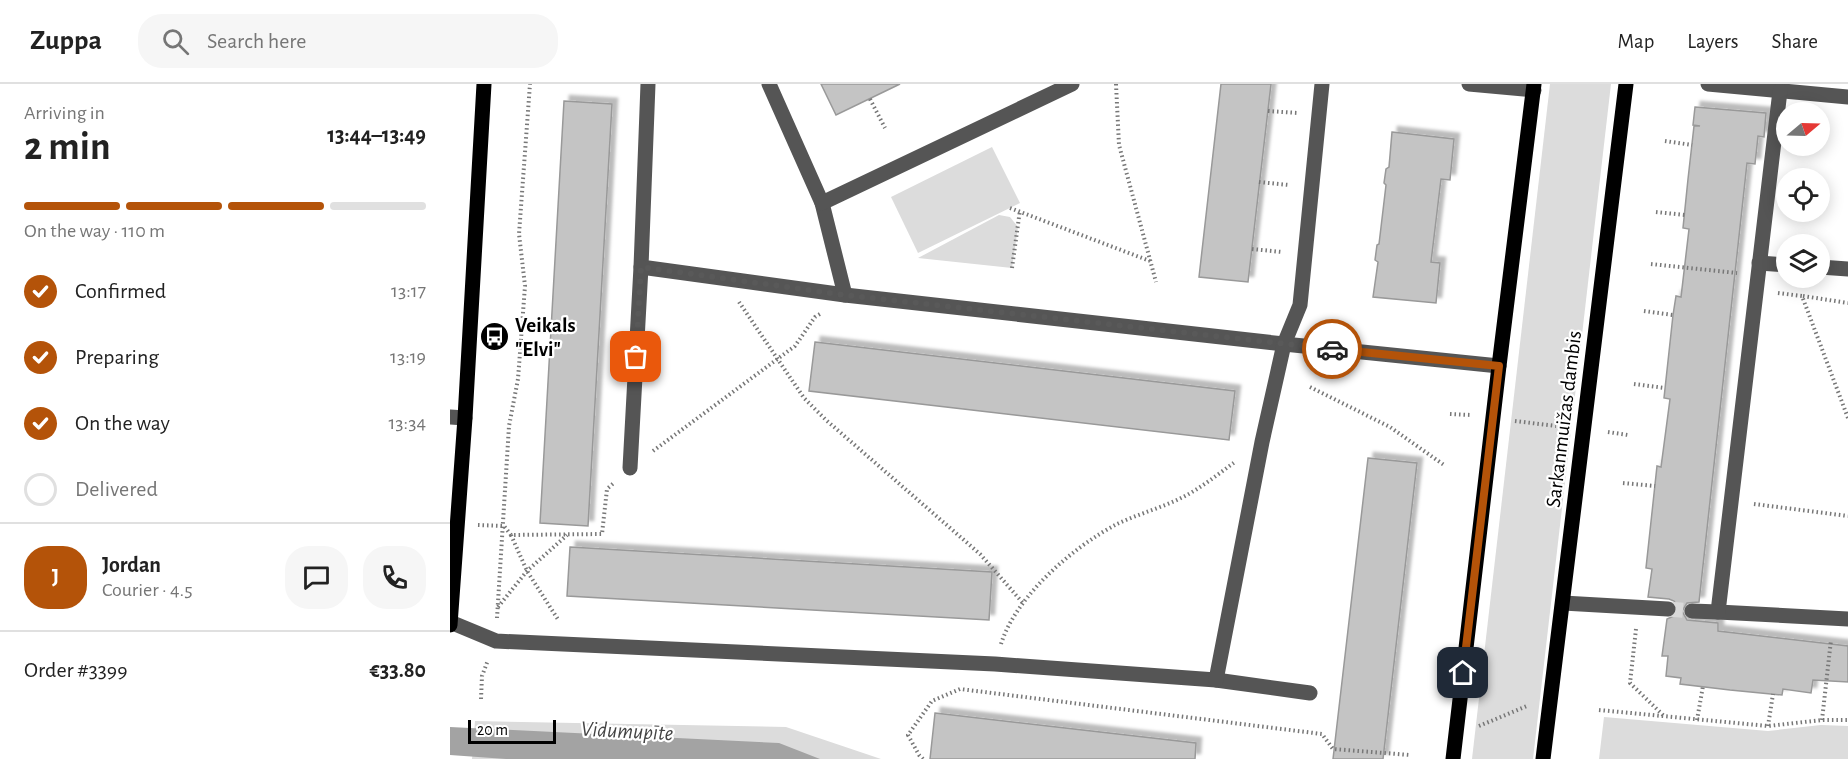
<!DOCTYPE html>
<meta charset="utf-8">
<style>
body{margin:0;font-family:"Alegreya Sans",sans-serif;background:#f6f6f6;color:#222;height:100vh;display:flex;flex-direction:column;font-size:22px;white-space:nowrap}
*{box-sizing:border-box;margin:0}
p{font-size:20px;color:#767676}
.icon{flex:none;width:33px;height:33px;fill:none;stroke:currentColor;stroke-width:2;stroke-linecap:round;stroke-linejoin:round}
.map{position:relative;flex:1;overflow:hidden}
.drawer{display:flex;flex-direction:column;background:#fff;width:450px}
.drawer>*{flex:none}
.needle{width:39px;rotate:71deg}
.buttons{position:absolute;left:1326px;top:18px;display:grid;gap:12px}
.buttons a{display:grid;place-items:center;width:54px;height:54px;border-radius:50%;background:#fff;box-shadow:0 3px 15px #0003;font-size:30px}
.scale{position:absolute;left:18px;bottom:15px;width:88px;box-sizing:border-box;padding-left:6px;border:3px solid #000;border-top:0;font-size:16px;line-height:21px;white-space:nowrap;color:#000;-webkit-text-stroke:4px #fff;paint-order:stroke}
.pin{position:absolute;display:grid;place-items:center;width:51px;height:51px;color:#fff;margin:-26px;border-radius:12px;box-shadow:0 3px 9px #0006}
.courier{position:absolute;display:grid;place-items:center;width:60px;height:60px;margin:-30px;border:4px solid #b45309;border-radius:50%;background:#fff;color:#222;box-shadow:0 2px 8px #0007}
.overview em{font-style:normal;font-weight:700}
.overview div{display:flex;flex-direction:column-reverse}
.overview{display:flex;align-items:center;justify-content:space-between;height:102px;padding:0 24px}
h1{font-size:39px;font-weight:700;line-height:45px}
.bar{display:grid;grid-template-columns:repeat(4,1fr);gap:9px 6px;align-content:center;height:72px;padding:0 24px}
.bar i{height:8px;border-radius:4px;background:#e0e0e0}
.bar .active{background:#b45309}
.bar p{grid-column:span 4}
.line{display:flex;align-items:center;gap:15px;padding:0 24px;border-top:2px solid #e0e0e0}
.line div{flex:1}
.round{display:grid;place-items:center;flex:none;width:63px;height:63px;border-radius:24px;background:#f6f6f6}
ol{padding:0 24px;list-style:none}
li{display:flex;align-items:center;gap:18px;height:66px}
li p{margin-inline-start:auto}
li .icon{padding:6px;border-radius:50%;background:#b45309;color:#fff;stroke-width:4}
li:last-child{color:#767676}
li i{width:33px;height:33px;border:3px solid #e0e0e0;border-radius:50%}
header{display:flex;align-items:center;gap:36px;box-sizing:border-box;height:84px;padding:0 30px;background:#fff;border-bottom:2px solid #e0e0e0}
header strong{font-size:28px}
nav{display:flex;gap:33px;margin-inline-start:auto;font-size:21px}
.search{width:420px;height:54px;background:#f6f6f6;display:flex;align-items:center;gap:15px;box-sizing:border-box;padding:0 21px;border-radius:24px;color:#767676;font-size:22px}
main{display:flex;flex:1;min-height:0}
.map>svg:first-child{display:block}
</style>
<header>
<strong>Zuppa</strong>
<div class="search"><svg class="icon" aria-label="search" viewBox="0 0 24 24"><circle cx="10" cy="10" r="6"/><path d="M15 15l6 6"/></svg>Search here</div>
<nav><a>Map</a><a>Layers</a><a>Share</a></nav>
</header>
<main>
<section class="drawer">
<div class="overview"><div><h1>2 min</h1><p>Arriving in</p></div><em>13:44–13:49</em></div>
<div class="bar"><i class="active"></i><i class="active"></i><i class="active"></i><i></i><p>On the way · 110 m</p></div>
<ol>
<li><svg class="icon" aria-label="check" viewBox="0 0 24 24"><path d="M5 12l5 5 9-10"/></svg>Confirmed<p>13:17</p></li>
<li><svg class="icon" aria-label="check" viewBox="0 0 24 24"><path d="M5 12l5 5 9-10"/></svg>Preparing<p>13:19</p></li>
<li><svg class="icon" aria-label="check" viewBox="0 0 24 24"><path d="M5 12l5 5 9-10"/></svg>On the way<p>13:34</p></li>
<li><i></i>Delivered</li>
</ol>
<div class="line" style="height:108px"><b class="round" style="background:#b45309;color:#fff">J</b><div><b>Jordan</b><p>Courier · 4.5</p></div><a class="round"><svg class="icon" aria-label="chat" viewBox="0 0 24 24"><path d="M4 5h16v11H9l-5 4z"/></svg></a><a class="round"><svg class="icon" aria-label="phone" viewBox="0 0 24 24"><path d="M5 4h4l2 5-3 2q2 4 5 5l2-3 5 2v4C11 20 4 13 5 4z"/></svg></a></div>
<div class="line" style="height:78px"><div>Order #3399</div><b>€33.80</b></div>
</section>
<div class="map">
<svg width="1398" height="675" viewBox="0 0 1398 675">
<defs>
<filter id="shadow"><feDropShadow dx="5.5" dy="-5.5" stdDeviation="1.5" flood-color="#0004"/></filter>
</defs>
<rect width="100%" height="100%" fill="#fff"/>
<g fill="#dcdcdc">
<path d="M1100,0H1161L1083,675H1022Z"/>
<path d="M542,63L570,119L468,169L441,113Z"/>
<path d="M549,131L560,133L568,143L562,184L468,174Z"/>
<path d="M1154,633L1318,647L1371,641L1398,642V675H1149Z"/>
<path d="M25,637L336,643L431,675H22Z"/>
</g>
<path fill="#a3a3a3" d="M0,643L329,659L370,675H56L0,671Z"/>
<g fill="#c4c4c4" stroke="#999" stroke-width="1.5" filter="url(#shadow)">
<path d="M371,0H450L386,31Z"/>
<path d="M771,0H821L798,198L749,193Z"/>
<path d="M114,17L162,20L138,442L90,439Z"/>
<path d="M1245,23L1316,29L1314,53L1308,52L1305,80L1297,79L1249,518L1237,519L1232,527L1237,536L1268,539V547L1398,562V598L1363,596L1361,609L1333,605L1332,611L1280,606L1230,600L1231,594L1216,592L1218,572H1212L1217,535L1226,531L1228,526L1227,521L1224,517L1219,515L1198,513L1202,485L1196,484L1207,382L1211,383L1220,315L1214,314L1223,231L1226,212L1231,213L1239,145L1233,144L1238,95L1244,42H1250L1243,41Z"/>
<path d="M942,48L1004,55L1000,96L991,95L981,178L990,179L986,219L923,213L928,178L925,176L927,161L929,160L936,101L934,99L936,85L939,83Z"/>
<path d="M365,258L785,307L779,356L359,307Z"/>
<path d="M918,374L967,379L933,675H883Z"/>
<path d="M120,463L542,488L539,536L117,512Z"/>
<path d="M485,629L746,659L745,675H480Z"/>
</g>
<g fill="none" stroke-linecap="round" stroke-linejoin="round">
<path stroke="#d9d9d9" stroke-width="15" stroke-dasharray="15 8" stroke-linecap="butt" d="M1218,525L1242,527"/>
<g stroke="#777" stroke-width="4" stroke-dasharray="1.5 3" stroke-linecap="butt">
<path d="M666,0L669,61L706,198"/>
<path d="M420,15L435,44"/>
<path d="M818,27L848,29"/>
<path d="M1215,57L1242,61"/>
<path d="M809,98L839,101"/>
<path d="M560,124L700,177"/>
<path d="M1206,128L1235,131"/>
<path d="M802,165L832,168"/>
<path d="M1201,180L1287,189"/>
<path d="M562,184L570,126"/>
<path d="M1328,209L1352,212L1398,334"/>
<path d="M1353,212L1398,219"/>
<path d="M289,218L354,314L376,336L530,470L573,519"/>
<path d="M1194,227L1223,231"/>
<path d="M1184,300L1215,304"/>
<path d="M860,303L940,343L994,381"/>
<path d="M1000,330L1021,331"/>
<path d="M1065,337L1106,342"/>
<path d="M1158,348L1178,351"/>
<path d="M203,367L345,262L365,233L370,230"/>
<path d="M1173,399L1205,402"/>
<path d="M1304,420L1398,432"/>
<path d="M28,441L54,442L61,451L152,450L157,405L165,398"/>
<path d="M61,451L77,487L109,537"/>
<path d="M48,523L77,487L117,451"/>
<path d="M47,534L59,342L68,295L75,202L69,150L80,0"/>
<path d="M1186,545L1180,599L1215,633"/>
<path d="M551,560C566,512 623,463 667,440C688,430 711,424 731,414C750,405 768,390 785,378"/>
<path d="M31,615L32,592L38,576"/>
<path d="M1149,626L1318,642L1372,636H1398"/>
<path d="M1247,636L1253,602"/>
<path d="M1372,636L1381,556"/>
<path d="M1029,642L1077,622"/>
<path d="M1318,642L1323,610"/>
<path d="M473,675L469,671L458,651L482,617L510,605L872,650L883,665L960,671"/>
</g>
<g stroke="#555" stroke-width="15">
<path d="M198,0L191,183L395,211L834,260L1049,282"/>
<path d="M319,0L372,119L395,211"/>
<path d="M1019,0L1084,6"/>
<path d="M1258,0L1398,13"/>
<path d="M1330,7L1268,528L1398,535"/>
<path d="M372,119L622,0"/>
<path d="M1309,179L1336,181"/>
<path d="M1370,183L1398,185"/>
<path d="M0,333L15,334"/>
<path d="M180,384L191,183"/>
<path d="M1113,519L1218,525"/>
<path d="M1242,527L1268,528"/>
<path d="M0,538L46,557L545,580L766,596L860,609"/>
<path d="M766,596L812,358L834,260L850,221L872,0"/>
</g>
<g stroke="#000" stroke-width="15">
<path d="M0,541L15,334L34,0"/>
<path d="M1003,675L1049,282L1084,0"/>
<path d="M1093,675L1176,0"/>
</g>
</g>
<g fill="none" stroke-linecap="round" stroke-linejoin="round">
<path stroke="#595959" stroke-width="6" stroke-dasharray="0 10.8" d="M186,273L191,183L395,211L882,265"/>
<path stroke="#b45309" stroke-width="8" d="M882,265L1049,282L1013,589"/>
</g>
<defs>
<symbol id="bus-disc" viewBox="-11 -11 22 22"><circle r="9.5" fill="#000" stroke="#fff"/><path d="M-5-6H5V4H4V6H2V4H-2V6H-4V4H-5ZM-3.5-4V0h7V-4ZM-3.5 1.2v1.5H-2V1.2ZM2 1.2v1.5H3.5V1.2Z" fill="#fff"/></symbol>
</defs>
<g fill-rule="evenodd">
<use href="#bus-disc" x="28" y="236" width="33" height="33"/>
</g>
<g text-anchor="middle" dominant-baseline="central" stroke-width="4.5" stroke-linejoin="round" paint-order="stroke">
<g font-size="21" font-weight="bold" fill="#000" stroke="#fff" text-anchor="start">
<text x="65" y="241">Veikals<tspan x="65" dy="24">"Elvi"</tspan></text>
</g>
<g font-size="21" fill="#000" stroke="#fff">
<text transform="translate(1114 335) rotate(-83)">Sarkanmuižas dambis</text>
</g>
<g font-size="22" font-style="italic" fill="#444" stroke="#fff">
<text transform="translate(177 647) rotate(3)">Vidumupīte</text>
</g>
</g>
</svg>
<div class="buttons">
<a><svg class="needle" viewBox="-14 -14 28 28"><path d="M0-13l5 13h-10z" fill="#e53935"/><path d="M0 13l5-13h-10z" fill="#767676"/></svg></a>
<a><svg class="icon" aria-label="locate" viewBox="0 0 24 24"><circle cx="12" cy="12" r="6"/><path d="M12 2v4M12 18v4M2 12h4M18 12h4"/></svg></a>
<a><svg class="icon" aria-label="layers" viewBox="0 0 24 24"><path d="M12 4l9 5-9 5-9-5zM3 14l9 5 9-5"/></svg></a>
</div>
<div class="scale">20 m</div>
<div class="pin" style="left:186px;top:273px;background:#ea580c"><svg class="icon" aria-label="bag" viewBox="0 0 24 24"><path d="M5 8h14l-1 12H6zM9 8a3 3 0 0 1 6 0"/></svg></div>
<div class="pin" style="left:1013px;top:589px;background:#1f2937"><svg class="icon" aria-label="home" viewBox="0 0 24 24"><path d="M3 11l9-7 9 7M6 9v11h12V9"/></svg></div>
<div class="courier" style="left:882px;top:265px"><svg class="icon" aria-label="car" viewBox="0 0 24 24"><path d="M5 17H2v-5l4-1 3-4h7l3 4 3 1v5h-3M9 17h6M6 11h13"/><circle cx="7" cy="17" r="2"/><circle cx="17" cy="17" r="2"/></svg></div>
</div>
</main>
